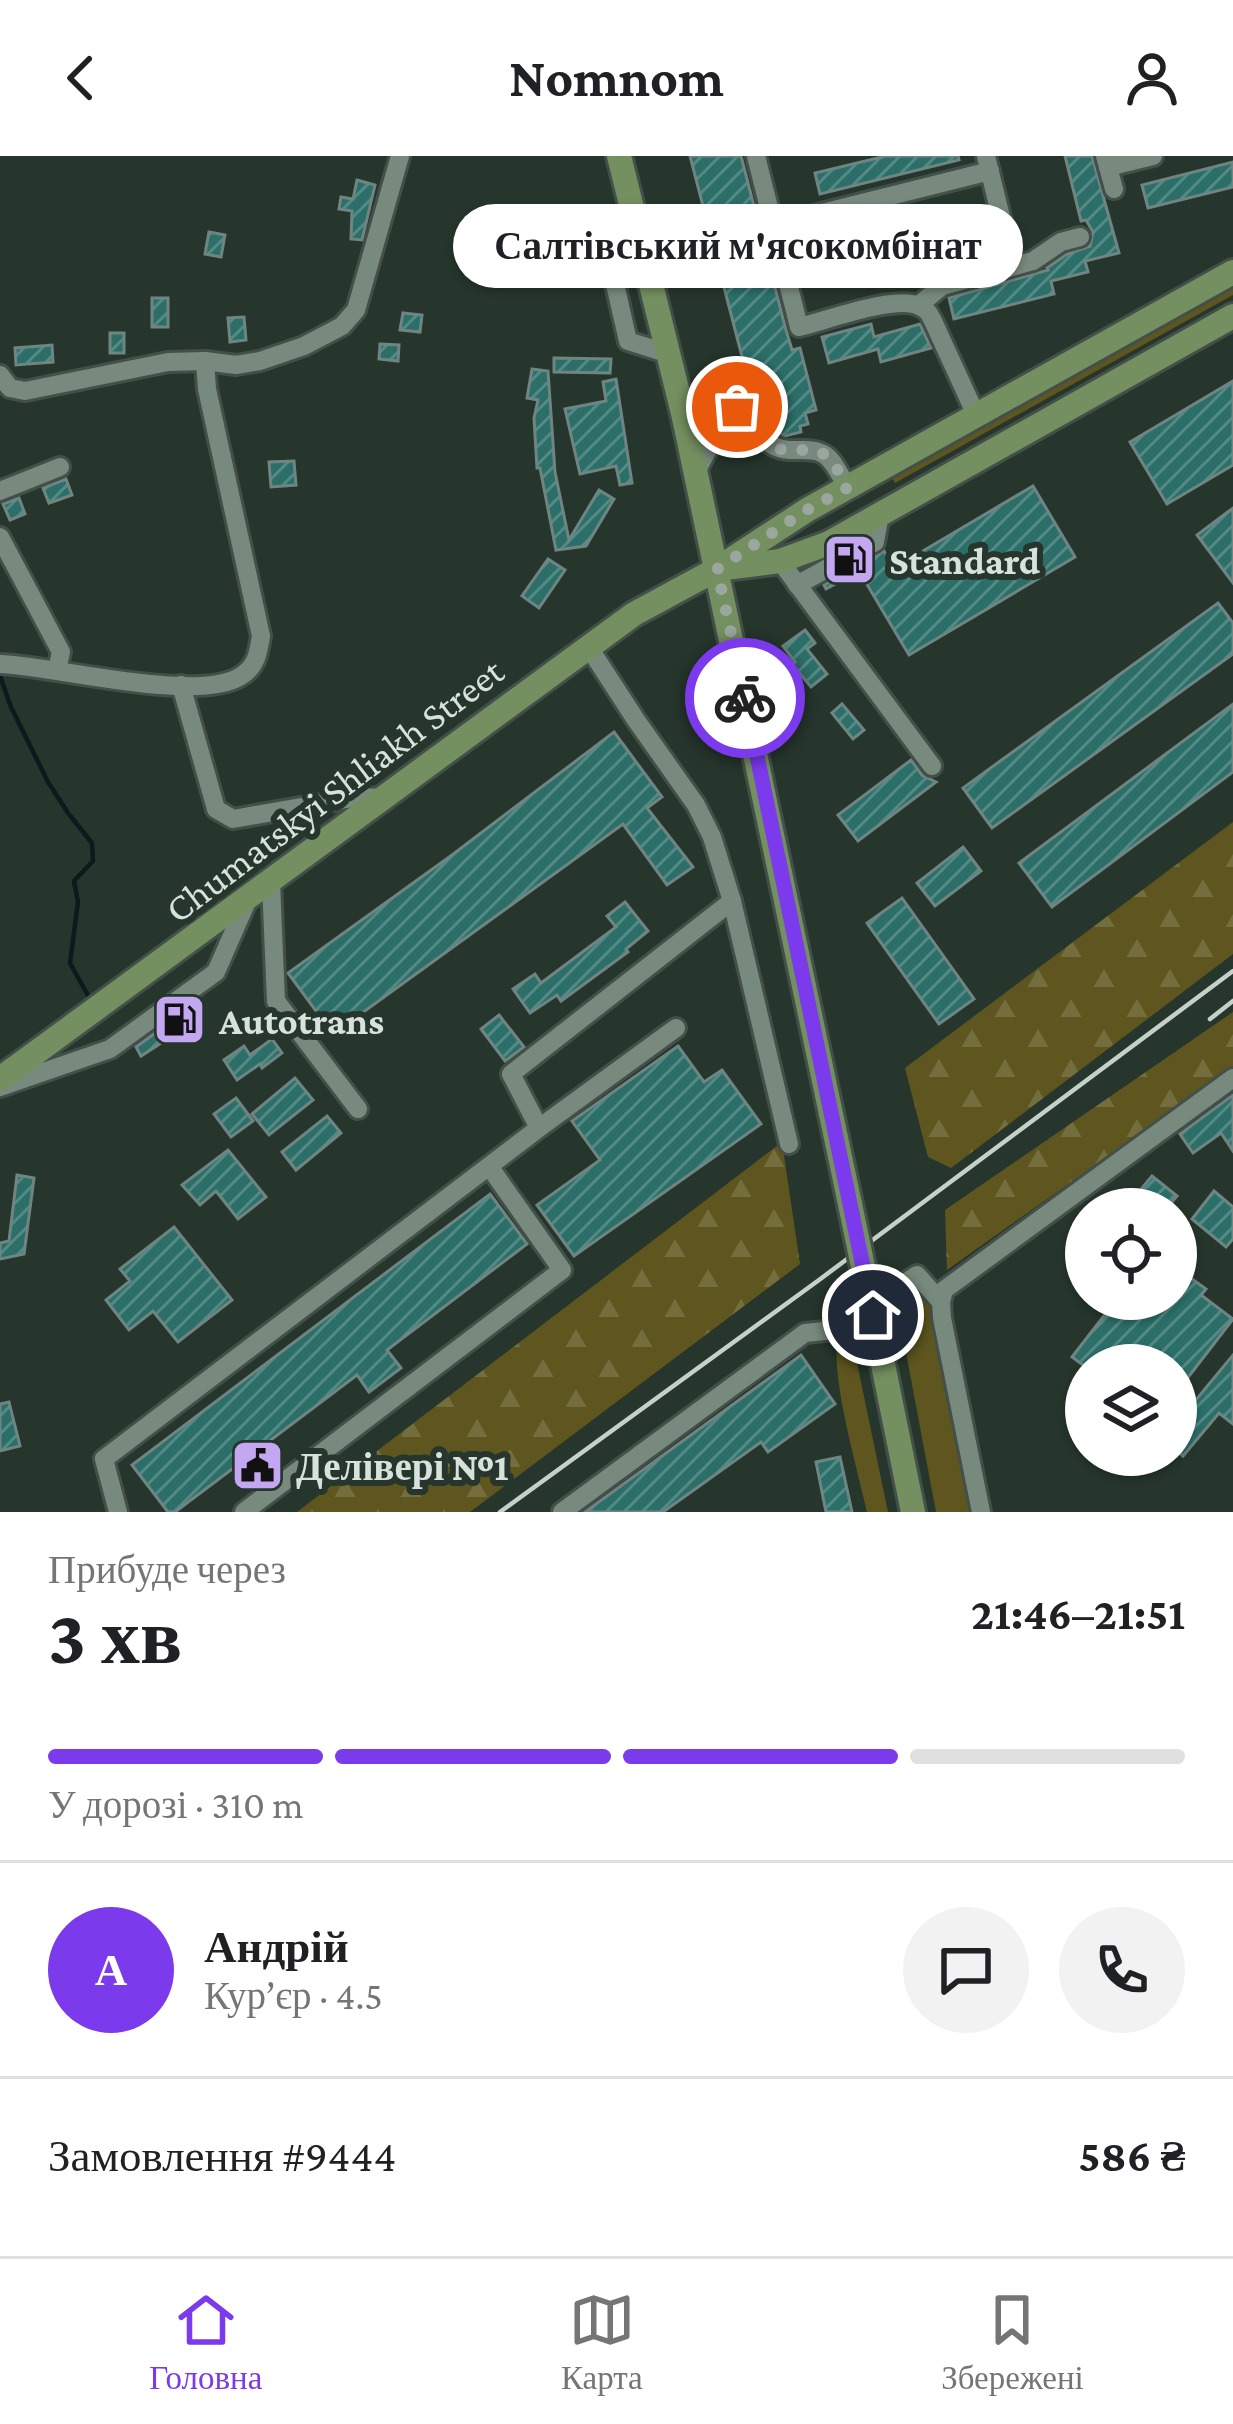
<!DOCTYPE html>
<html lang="uk">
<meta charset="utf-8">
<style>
body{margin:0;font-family:"Crimson Pro",serif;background:#f2f2f2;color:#202124;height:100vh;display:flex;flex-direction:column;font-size:45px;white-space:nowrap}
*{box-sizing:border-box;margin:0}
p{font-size:39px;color:#757577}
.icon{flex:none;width:66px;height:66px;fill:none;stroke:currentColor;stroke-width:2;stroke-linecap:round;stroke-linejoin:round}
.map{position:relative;height:1356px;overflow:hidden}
.details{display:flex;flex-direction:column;background:#fff;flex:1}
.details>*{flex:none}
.fabs{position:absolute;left:1065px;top:1032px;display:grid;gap:24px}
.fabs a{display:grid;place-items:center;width:132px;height:132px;border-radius:50%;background:#fff;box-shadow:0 3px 9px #0004;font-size:60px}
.pin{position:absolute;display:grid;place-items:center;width:102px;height:102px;color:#fff;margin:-51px;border:6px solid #fff;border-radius:50%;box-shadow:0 3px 12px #0007}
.courier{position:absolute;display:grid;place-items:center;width:120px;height:120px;margin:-60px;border:9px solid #7c3aed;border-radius:50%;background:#fff;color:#222;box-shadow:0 3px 15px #0007}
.bubble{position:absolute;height:84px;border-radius:42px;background:#fff;box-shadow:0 3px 9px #0004;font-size:39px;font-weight:700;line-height:84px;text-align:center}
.head em{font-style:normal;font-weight:700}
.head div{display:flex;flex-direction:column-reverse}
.head{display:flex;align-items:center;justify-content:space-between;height:204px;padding:0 48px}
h1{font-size:78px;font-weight:700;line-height:90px}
.bar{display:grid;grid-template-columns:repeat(4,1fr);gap:18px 12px;align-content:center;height:144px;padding:0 48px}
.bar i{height:15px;border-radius:9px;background:#e0e0e0}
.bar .on{background:#7c3aed}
.bar p{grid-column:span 4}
.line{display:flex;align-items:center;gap:30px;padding:0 48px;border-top:3px solid #e0e0e0}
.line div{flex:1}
.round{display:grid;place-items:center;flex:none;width:126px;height:126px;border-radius:63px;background:#f2f2f2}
header{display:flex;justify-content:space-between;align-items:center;height:156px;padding:0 48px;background:#fff;font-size:54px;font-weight:700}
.dock{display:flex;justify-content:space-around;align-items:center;height:168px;border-top:3px solid #e0e0e0;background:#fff;font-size:33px;color:#757577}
.dock a{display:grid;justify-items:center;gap:6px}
.dock .on{color:#7c3aed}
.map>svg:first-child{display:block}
</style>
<header><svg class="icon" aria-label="back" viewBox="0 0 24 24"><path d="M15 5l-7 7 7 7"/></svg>Nomnom<svg class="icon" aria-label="person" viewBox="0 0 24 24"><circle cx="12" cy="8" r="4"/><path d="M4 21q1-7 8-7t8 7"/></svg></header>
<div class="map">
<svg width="1233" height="1356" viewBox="0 0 1233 1356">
<defs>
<pattern id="forest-firs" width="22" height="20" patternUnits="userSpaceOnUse" patternTransform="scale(3)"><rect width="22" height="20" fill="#5e561e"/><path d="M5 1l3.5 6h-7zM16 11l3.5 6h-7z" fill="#746e3e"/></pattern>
<pattern id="building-hatch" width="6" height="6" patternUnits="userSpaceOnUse" patternTransform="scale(3)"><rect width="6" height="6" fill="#2c6f69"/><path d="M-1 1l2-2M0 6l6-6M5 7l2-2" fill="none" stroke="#548a85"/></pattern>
</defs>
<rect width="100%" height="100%" fill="#26362c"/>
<g fill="#5e561e">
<path d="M1233,125V139L895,327L888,316Z"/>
<path d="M907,1133L919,1137L933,1154L973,1356H936L898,1154L900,1135Z"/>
<path d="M850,1173L888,1356H867C859,1317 826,1208 840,1177Z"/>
</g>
<g fill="url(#forest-firs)">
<path d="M1233,666V798L951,1012L928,1001L905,912Z"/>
<path d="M1233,856V911L947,1114L945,1054Z"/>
<path d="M782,986L800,1108L470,1356H297Z"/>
</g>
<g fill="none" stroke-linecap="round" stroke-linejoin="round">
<path stroke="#0a1a1d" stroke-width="4.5" d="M0,520L11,551L48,626L68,657L92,687L93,705L74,725L78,746L70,807L90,843"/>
</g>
<g fill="url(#building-hatch)" stroke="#6e8582" stroke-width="3">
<path d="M690,0H741L786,174L792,194L800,192L816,254L805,257L808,268L800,270L801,276L785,280L775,274L759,213L746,216Z"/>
<path d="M886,0H958L959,4L820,38L815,17Z"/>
<path d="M1065,0H1092L1119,97L1085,105L1088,116L1051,125L1054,138L954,163L949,142L1048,114L1047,112L1067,98L1090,90L1093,76L1086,64L1081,65Z"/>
<path d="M1233,6V31L1148,52L1142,29Z"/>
<path d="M357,24L375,29L362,84L351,83L352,55L339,53L341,41L353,43Z"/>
<path d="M209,76L225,79L221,101L205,98Z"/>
<rect x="152" y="142" width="16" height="29"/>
<path d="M403,157L422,159L420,176L400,174Z"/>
<path d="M244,161L246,184L230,186L228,162Z"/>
<path d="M871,168L874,181L920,168L931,192L881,206L878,193L829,207L822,181Z"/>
<rect x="110" y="177" width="14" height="20"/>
<path d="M380,188L399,189L398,205L379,203Z"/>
<path d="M52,189L53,206L16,209L15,192Z"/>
<path d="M554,202L611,203L610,217L554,216Z"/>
<path d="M532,213L548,215L555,316L569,384L599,334L614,343L586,390L556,394L540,312H537L534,262L538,244L527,242Z"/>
<path d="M616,223L632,327L620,329L616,310L580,318L565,253L606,245L603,226Z"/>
<path d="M1233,225V309L1167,348L1130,286Z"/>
<path d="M294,305L296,329L271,331L269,306Z"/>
<path d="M66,323L72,339L49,347L43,332Z"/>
<path d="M1033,330L1075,401L909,499L859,415L826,433L824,429L884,395L894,412Z"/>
<path d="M19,342L25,358L10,364L3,348Z"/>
<path d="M1233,352V427L1197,379Z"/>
<path d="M548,403L565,414L539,452L522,440Z"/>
<path d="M1218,447L1233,467V498L992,672L963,632Z"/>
<path d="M805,474L815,487L807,493L827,518L811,531L792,508L795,506L783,490Z"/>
<path d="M842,548L864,574L853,583L832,557Z"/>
<path d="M1233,548V616L1052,751L1019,707Z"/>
<path d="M614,576L662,641L647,652L693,711L667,729L623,668L333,878L288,817L452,699Z"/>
<path d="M911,604L922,619L936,626L858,685L838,659Z"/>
<path d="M963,691L981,715L935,750L917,727Z"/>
<path d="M902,742L974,843L939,868L867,767Z"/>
<path d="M625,746L648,775L626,793L628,796L561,845L557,839L530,857L513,833L535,818L541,827L616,771L607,760Z"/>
<path d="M188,853L195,865L141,900L136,891Z"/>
<path d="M499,859L524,891L505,905L481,873Z"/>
<path d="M272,883L282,897L262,912L260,908L237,924L224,904L244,890L250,899Z"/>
<path d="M678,890L704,926L722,914L761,968L574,1100L537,1049L600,1004L572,965Z"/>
<path d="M295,922L313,944L269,979L252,958Z"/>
<path d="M1233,939V995L1221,977L1193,997L1180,978Z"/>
<path d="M236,942L253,965L231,981L214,958Z"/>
<path d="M327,960L341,977L296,1014L282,996Z"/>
<path d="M228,994L266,1041L238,1063L216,1035L200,1049L182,1029Z"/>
<path d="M17,1019L34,1022L24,1098L0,1103V1087L9,1085Z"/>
<path d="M1152,1020L1177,1040L1166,1053H1157L1137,1038Z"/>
<path d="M1214,1035L1233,1051V1083L1226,1091L1192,1063Z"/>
<path d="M490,1038L527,1088L387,1194L401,1212L369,1236L357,1219L175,1356H168L132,1309Z"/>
<path d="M174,1071L232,1144L178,1186L153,1155L129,1174L106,1144L130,1125L120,1113Z"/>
<path d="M1188,1120L1206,1133L1201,1139L1233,1163L1176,1237V1209H1083L1072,1201L1117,1143H1176V1121L1183,1127Z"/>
<path d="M801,1199L835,1248L768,1296L761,1286L663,1356H585Z"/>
<path d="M1233,1199V1268L1219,1257L1183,1300L1176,1294V1268Z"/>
<path d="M9,1246L20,1290L0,1295V1248Z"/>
<path d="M840,1301L852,1356H826L816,1306Z"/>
</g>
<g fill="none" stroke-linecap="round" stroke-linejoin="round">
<defs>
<g id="minor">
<path d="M756,0L799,171C826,165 898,137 921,151C929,155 929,158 933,165L976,259"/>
<path d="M986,0L1013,110"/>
<path d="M1105,0L1114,33"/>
<path d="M1108,11L1153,0"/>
<path d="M774,69L990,15"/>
<path d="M636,70L612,115L628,185L669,198"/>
<path d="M919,149L942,130L1033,105L1061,86L1080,81"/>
<path d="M0,219L10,232L25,235L168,206L205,205"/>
<path d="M696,316L726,259L740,251C756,259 753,277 769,287C788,301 809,288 825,299C835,306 841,321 847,331"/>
<path d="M0,335L60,311"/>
<path d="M0,381L61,496L57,514"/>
<path d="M780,405L932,610"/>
<path d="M797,429L875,386L880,358"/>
<path d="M588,490L636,564L696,649L712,681L732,745L789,988"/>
<path d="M0,508C55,510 198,548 241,520C257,510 258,497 261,480L207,233L205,205L236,209L260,205L304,190L342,170L356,154L400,0"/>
<path d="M181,529L216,653L233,663L358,641L385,642"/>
<path d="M271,727L276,845L358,953"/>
<path d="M0,931L110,893L216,816L248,743"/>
<path d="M539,972L676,872"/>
<path d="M118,1356L104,1303L539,972L511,918L732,745"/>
<path d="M244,1356L562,1114L489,1010"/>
<path d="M562,1356L805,1177L834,1174L917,1119L941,1146"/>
<path d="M981,1356L942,1162L941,1146L944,1134L1233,922"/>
</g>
<g id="major">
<path d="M619,0L683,257L850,1048"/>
<path d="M725,412L780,405L829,387L1233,160"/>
<path d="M0,923L634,458L717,413L807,354L1233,116"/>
<path d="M873,1159L913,1356"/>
</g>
</defs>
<use href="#minor" stroke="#435049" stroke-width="24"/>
<use href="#major" stroke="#435049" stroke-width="30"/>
<use href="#minor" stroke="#788a7e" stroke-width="18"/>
<use href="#major" stroke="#748f60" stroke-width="24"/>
<g stroke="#c5d0c9" stroke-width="4.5">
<path d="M1210,863L1233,845"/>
<path d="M500,1356L819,1124L1233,815"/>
</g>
<defs>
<path id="major-bridge" d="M850,1048L873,1159"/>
</defs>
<use href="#major-bridge" stroke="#435049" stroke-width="30" stroke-linecap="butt"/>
<use href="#major-bridge" stroke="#748f60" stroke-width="24"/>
</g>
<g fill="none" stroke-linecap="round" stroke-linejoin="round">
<path stroke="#9aa69e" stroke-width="12" stroke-dasharray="0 21.6" d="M737,251L749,256C753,264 755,275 761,282C782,305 807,286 825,299C835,306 841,321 847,332L807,354L717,413L745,542"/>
<path stroke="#7c3aed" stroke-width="15" d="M745,542L873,1159"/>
</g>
<defs>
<symbol id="fuel-square" viewBox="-11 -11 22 22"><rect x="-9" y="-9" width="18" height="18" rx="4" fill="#c4a7f1" stroke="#26362c"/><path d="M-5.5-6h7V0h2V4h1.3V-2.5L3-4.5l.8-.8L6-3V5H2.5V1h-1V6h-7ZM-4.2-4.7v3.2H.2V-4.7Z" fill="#111"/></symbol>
<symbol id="civic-square" viewBox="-11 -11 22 22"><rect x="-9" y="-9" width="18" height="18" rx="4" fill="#c4a7f1" stroke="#26362c"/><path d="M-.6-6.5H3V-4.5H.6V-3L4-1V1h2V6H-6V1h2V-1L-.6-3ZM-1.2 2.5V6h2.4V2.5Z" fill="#111"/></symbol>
</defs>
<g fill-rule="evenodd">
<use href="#fuel-square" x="820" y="374" width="59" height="59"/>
<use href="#fuel-square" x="150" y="834" width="59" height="59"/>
<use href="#civic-square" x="228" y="1280" width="59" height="59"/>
</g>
<g text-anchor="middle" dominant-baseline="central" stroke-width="12" stroke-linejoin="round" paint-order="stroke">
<g font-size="39" font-weight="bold" fill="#d8e2dc" stroke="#26362c" text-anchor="start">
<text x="889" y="404">Standard</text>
<text x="219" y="864">Autotrans</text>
<text x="296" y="1310">Делівері №1</text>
</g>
<g font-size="39" fill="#d8e2dc" stroke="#26362c">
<text transform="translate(334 634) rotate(-37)">Chumatskyi Shliakh Street</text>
</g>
</g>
</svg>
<div class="fabs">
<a><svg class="icon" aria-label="locate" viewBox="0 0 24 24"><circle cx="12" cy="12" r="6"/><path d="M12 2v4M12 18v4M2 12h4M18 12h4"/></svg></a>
<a><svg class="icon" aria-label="layers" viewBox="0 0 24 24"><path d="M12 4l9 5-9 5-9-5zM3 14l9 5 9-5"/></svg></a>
</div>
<div class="pin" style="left:737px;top:251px;background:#ea580c"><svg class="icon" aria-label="bag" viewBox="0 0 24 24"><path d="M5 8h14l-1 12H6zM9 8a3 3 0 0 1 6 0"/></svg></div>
<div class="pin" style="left:873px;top:1159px;background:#1f2937"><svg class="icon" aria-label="home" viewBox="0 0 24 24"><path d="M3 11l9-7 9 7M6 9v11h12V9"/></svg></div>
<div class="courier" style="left:745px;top:542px"><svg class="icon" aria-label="bike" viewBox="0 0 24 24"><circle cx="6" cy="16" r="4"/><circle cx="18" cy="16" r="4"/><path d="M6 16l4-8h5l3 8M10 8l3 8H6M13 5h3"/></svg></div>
<div class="bubble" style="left:453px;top:48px;width:570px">Салтівський м'ясокомбінат</div>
</div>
<section class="details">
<div class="head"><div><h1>3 хв</h1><p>Прибуде через</p></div><em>21:46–21:51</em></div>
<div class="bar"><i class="on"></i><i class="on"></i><i class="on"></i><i></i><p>У дорозі · 310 m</p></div>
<div class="line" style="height:216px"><b class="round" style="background:#7c3aed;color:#fff">А</b><div><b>Андрій</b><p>Кур’єр · 4.5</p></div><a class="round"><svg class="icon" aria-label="chat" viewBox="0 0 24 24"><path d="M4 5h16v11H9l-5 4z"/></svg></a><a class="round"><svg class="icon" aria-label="phone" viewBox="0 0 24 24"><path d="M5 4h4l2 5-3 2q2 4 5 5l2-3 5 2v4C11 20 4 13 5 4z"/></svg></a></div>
<div class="line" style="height:156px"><div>Замовлення #9444</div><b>586 ₴</b></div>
</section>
<nav class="dock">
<a class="on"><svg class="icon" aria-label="home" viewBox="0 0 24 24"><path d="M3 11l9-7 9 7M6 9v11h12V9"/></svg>Головна</a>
<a><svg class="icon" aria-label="map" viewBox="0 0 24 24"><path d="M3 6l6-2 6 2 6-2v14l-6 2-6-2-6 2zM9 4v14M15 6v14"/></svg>Карта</a>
<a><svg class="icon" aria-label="saved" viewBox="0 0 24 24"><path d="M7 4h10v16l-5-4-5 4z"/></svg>Збережені</a>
</nav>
